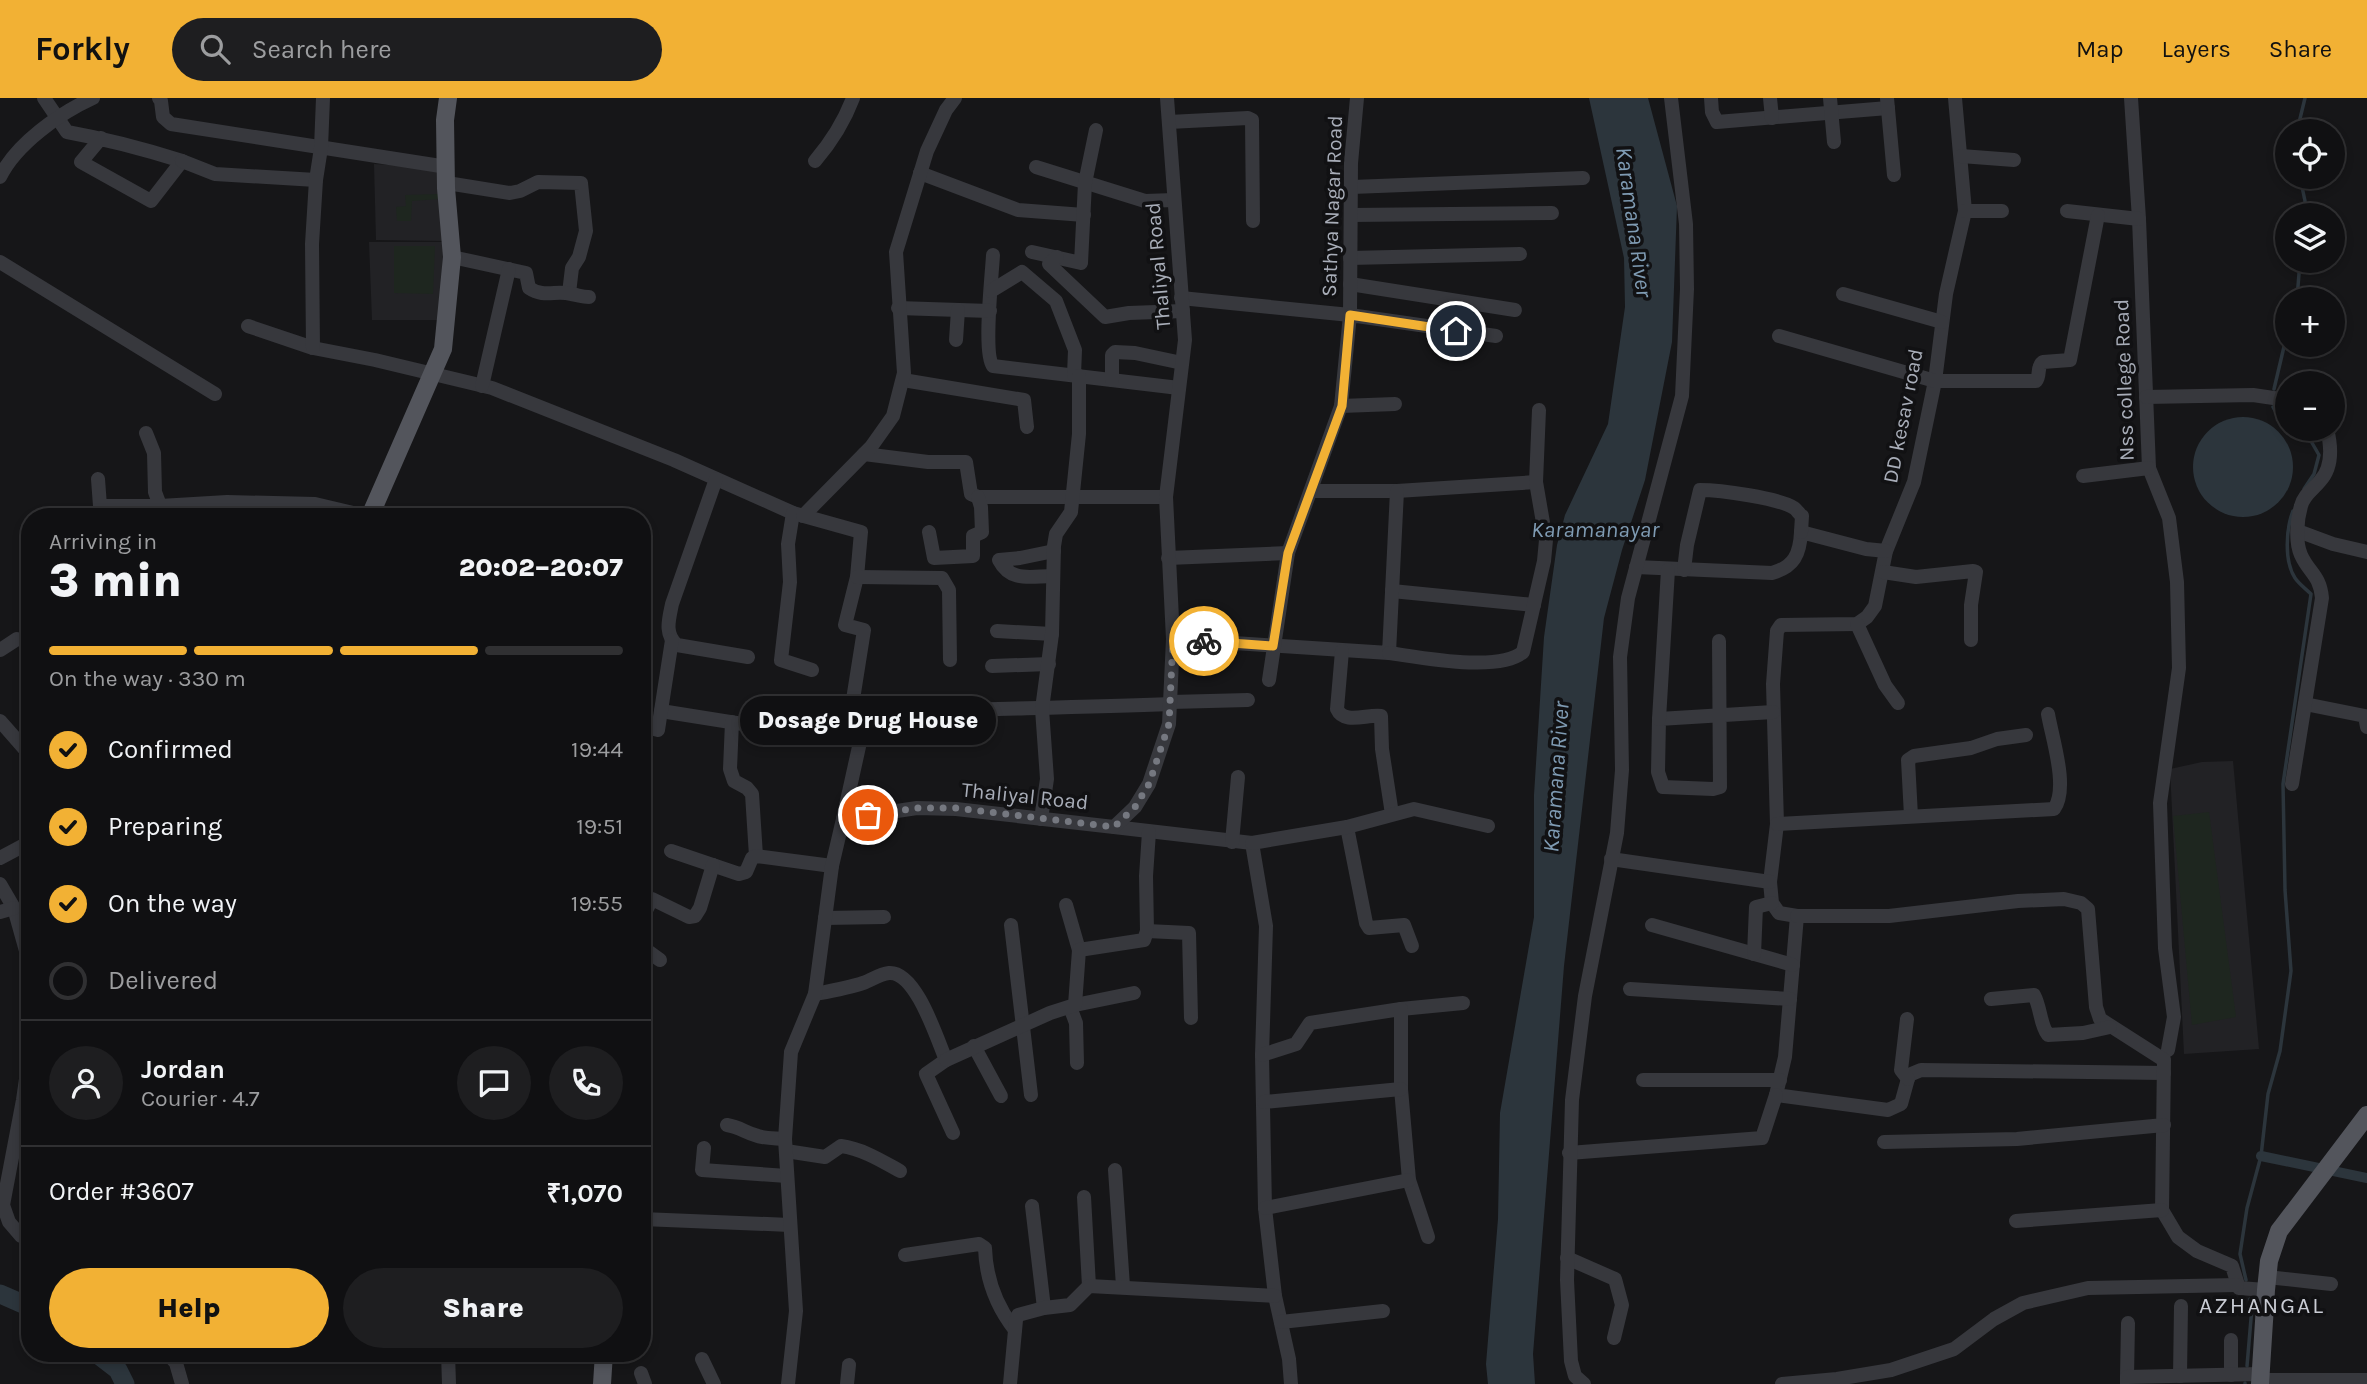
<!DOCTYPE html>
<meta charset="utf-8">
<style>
body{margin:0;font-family:Karla,sans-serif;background:#1e1e20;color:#f1f3f6;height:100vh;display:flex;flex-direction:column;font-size:26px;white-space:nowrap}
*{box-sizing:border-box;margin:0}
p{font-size:23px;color:#9c9d9f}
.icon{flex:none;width:38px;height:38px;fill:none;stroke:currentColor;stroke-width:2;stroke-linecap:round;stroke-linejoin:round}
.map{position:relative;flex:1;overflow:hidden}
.details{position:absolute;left:21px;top:410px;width:630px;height:854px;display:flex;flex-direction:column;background:#101012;border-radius:28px;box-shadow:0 4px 10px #0003,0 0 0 2px #303032}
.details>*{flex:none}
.tools{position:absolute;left:2275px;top:21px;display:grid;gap:14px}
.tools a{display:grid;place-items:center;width:70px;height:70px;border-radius:50%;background:#101012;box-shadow:0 4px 10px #0003,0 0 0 2px #303032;font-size:35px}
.pin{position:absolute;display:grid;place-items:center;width:60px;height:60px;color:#fff;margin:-30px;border:4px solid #fff;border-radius:50%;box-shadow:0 2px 7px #0007}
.courier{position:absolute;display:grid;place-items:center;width:70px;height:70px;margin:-35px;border:5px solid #f2b134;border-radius:50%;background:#fff;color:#222;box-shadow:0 2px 9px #0007}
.bubble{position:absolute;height:49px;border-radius:24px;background:#101012;box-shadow:0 4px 10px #0003,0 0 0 2px #303032;font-size:23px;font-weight:800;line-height:49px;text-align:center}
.headline em{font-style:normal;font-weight:800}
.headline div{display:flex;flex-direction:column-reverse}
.headline{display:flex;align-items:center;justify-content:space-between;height:119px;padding:0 28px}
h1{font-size:46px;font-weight:800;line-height:52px}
.bar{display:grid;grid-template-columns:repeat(4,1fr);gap:10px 7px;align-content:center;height:84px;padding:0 28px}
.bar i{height:9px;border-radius:5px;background:#303032}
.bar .current{background:#f2b134}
.bar p{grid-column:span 4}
.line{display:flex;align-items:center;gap:18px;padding:0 28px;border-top:2px solid #303032}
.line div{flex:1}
.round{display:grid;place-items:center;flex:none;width:74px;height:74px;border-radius:37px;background:#1e1e20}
ol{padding:0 28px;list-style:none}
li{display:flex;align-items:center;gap:21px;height:77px}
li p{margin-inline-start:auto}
li .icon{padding:7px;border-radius:50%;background:#f2b134;color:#111;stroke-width:4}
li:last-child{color:#9c9d9f}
li i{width:38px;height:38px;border:4px solid #303032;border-radius:50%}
.cta{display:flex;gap:14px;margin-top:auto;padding:14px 28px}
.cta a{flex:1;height:80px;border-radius:42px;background:#f2b134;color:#111;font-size:28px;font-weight:800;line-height:80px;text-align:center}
.cta a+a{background:#1e1e20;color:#f1f3f6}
header{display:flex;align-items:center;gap:42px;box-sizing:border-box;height:98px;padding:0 35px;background:#f2b134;color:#111}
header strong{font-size:33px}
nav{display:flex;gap:38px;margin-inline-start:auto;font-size:24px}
.search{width:490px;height:63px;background:#1e1e20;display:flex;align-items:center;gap:18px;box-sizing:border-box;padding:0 24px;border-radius:38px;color:#9c9d9f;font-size:26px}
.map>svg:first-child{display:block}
</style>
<header>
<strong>Forkly</strong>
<div class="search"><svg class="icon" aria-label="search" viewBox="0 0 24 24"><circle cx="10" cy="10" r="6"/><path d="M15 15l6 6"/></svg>Search here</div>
<nav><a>Map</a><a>Layers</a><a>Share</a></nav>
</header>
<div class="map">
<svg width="2367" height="1286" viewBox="0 0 2367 1286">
<rect width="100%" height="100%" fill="#161618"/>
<g fill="#222225">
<path d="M374,66L439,70L447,143L376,142Z"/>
<path d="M369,144H443L442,222H372Z"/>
<path d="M2233,663L2259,951L2184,956L2170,671L2202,664Z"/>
</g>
<g fill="#1e261f">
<path d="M439,96V101L412,103L411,123H397L396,109L406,108L405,97Z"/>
<path d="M394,148H435L433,196L394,195Z"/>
<path d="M2209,714L2236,919L2192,927L2173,718Z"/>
</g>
<g fill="#2c353c">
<path d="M1589,0H1648L1677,108L1672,244L1645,382L1622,452L1604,520L1564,868L1533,1256L1535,1286H1488L1486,1266L1498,1121L1500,1015L1534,819V697L1544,539L1557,447L1565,417L1608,326L1625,209L1624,160Z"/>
<circle cx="2243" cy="369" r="50"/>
</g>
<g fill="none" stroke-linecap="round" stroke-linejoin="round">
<g stroke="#2c353c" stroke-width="3.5">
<path d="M2297,33L2305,0"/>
<path d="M2300,79L2305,103L2304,117"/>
<path d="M2297,201L2300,163"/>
<path d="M2274,291L2287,236"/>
<path d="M2273,309L2279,320L2287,323"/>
<path d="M2304,391L2314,376L2319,357L2304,331"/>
<path d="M2246,1182L2240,1156L2247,1110L2261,1058L2268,996L2280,953L2291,873L2285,792L2283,686L2311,496C2306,491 2299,486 2295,480C2284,463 2286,431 2293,413"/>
<path d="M2247,1268L2252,1209L2250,1201"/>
<path d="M2245,1286V1285"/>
</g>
<path stroke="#2c353c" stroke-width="10" d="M2261,1058L2367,1080"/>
<g stroke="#2c353c" stroke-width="19">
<path d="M0,1196L30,1209"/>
<path d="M96,1255L118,1272L125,1286"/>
</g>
<g stroke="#37383d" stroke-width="14">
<path d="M44,0L67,34C106,41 144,51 182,63L151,103L81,64L101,40"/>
<path d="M159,0L161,3L163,19L171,26L447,69"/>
<path d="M1711,0L1712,14L1717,24L1888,10"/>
<path d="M1770,0L1772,20"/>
<path d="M1830,0L1834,44"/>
<path d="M1887,0L1894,77"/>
<path d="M1955,0L1965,113L1946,196L1935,283L1914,384L1886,453L1875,508L1867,519L1857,526L1781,527L1777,533L1773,586L1777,726L1770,784L1772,805L1779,815L1797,818L1785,959L1776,997L1888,1012L1901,1006L1909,977L1921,972L2164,975"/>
<path d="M2131,0L2139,121L2149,370L2169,420L2177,484L2179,570L2160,705L2165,850L2174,919L2168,952"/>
<path d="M1169,24L1248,20L1252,22L1253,123"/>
<path d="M1961,58L2014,62"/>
<path d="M182,63L215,76L316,82"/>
<path d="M815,63C832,43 844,24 853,0"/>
<path d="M1036,69L1145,103L1174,102"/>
<path d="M920,75L1018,112L1084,117"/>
<path d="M0,79C16,46 60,15 93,0"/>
<path d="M447,85L510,95L520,93L538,84L581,85L586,133L579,159L572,170L569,195"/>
<path d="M1352,89L1583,80"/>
<path d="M1965,113H2002"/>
<path d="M2067,113L2139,121"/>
<path d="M1351,117L1552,115"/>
<path d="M1032,154L1081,165L1085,85L1096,32"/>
<path d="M993,157C992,177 983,256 993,268L1179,290"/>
<path d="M452,159L526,175L529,190C544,200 556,192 571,196C578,197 582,199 589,199"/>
<path d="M1057,159L1049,166L1105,219L1129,215L1183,213"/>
<path d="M1350,160L1520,156"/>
<path d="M0,164L215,296"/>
<path d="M1350,186L1515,212"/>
<path d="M991,193L1022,174L1056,203L1075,252L1074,277"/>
<path d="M1843,196L1942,224"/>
<path d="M1181,200L1350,217L1351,65L1357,0"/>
<path d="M898,210L990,213"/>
<path d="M248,228L313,250L375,262L492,290L674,362L793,415L861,434L857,479L845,527L864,532L851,614C884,620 920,612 954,612C1026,610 1098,609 1171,606"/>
<path d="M1462,234L1467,205"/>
<path d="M1779,238L1935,283H2036C2041,277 2036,269 2043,264L2070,262L2098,117"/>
<path d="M956,242L958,212"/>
<path d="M313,250L312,146L316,82L321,50L323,0"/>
<path d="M903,282L1024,302L1027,329"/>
<path d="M1112,282V257L1115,254L1135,255L1182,265"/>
<path d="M482,288L509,171"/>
<path d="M2146,299L2253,297L2287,302"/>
<path d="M1341,308L1395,306"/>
<path d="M146,335L154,355L155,394L164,418"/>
<path d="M864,356L928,364H966L971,396L978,399H1166"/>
<path d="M2083,378L2149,370"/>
<path d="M98,381L100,408H160L227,404L315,406L366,418"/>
<path d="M716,381L672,506C669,521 664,536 677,547L748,559"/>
<path d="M1312,393H1397L1536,384"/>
<path d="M373,412L395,418"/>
<path d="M793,415L788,446L790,484L781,562L812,572"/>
<path d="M803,418L871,349L893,318L904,275L896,154L927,53L946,12L955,0"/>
<path d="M2298,433L2333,446L2367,454"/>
<path d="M929,434L934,460L973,458V438L982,434L981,409L978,399"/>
<path d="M1168,460L1288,455"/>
<path d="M1636,469L1772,475C1794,469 1800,456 1801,434L1866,451L1886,453"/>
<path d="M1684,472L1687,447L1700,392C1720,392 1779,400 1794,410C1796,411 1800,417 1802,418L1801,434"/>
<path d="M1883,474L1916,479L1973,473L1976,474L1971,507V542"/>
<path d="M1053,478C1031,478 1011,485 999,462L1020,460L1054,453"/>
<path d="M857,479L942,480L949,492L950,562"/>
<path d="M1392,493L1534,507"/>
<path d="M1857,526L1885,587L1898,605"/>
<path d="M997,533L1052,536"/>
<path d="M1173,541L1389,555L1397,393"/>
<path d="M1719,543L1720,689L1713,691L1663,689L1658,674L1659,621L1773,614"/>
<path d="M0,552L17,541"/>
<path d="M1342,553L1337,611C1344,627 1367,616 1381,618L1382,651L1392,716"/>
<path d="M1389,555C1419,559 1500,575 1523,554L1544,463L1546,442L1536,384L1539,312"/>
<path d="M992,568L1049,566"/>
<path d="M1269,582L1288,455L1341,308L1350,217L1496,238"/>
<path d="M1171,604L1248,602"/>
<path d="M2305,606L2365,618L2367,629"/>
<path d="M661,613L781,632L791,628L797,612L802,608L851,614"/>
<path d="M1659,621L1668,472"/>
<path d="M0,623L30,657"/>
<path d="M732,624L730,671L734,683L747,690L752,696L756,758"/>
<path d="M642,628L658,632L672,542"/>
<path d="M2292,686L2322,500C2320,477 2309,475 2301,457C2295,443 2297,422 2301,408C2304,396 2313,392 2320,383C2333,369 2331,347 2327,331"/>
<path d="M1911,718L1908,662L1914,658L1971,650L1997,641L2026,637"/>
<path d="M843,721L866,617"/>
<path d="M1041,721L1047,681L1042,611L1052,536L1054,448L1056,436L1071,414L1079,336V278"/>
<path d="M1777,726L2054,711C2069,690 2052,640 2048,616"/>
<path d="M1114,729L1252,745L1266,828L1262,957L1265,1110L1275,1198L1289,1261L1291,1286"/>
<path d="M1347,729L1366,825L1369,830L1404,827L1412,848"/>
<path d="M1232,744L1238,679"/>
<path d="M1252,745L1347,729L1414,711L1488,728"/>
<path d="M671,753L739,776L746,774L752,760L756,758L832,768"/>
<path d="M0,760L30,744"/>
<path d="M1611,761L1770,784"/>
<path d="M0,786L14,810L30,867"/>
<path d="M1066,807L1079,852"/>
<path d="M0,814L14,810"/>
<path d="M1797,818H1889L2018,803L2064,801L2081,805L2088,811L2096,909L2100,921L2164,962L2162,1112L2178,1139L2197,1153L2232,1168L2239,1190L2266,1192"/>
<path d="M642,820L652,801L689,819L695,818L700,810L713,767"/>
<path d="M825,820L884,819"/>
<path d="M1011,827L1031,997"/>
<path d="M1652,827L1793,867"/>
<path d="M1147,833L1189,835L1191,920"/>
<path d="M642,849L660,862"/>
<path d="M1754,856L1756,809L1772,805"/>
<path d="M1630,891L1790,901"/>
<path d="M815,896C831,893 848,890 863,885C872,882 879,876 889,875C916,873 937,941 946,962L926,976L953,1035"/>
<path d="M1991,901L2034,897C2041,910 2040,927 2048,937L2083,935L2110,929"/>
<path d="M1075,907L1134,895"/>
<path d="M1070,909L1076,925L1077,965"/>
<path d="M1401,911L1463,905"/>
<path d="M1907,921L1901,972L1908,981"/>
<path d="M974,948L1001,998"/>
<path d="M30,953L23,1002L3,1107L9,1124L21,1138L30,1140"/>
<path d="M1262,957L1296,946L1310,925L1401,911V991L1409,1082L1428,1139"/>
<path d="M946,962L1050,915L1075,907L1079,852L1144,842L1147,833L1146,778L1149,734"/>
<path d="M1643,982H1780"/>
<path d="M1264,1004L1401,991"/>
<path d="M727,1027C739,1029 745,1034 755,1037C764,1041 775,1040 785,1041"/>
<path d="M1884,1044L2017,1041L2164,1027"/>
<path d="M704,1050L702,1072L787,1078"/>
<path d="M786,1053L825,1059L841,1048C863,1051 882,1063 900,1073"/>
<path d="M1569,1055L1762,1040L1776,997"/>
<path d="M1115,1072L1123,1188"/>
<path d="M1084,1099L1089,1188"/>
<path d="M1032,1108L1044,1210"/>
<path d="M1265,1110L1409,1082"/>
<path d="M642,1121L790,1127"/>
<path d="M2016,1123L2162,1112"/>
<path d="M905,1157L979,1146L985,1150C986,1180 997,1209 1015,1232"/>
<path d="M1567,1160L1615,1181L1622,1207L1614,1240"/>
<path d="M2267,1179L2331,1186"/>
<path d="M1281,1224L1383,1213"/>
<path d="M167,1255L176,1265L182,1286"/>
<path d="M448,1255L449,1286"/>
<path d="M702,1261L714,1286"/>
<path d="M641,1275L645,1286"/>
<path d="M2231,1277V1242"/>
<path d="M2180,1278L2181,1208"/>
<path d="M2127,1279L2128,1225"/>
<path d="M2260,1282H2367"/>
<path d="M788,1286L796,1213L785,1041L791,954L815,896L832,768L843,721L917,710L956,711L1114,729L1135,709L1149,686L1169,626L1173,541L1166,399L1185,242L1167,0"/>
<path d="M847,1286L849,1267"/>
<path d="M1010,1286L1016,1222L1018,1217L1044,1210L1070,1207L1089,1188L1275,1198"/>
<path d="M1584,1286L1575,1278L1571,1263L1567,1182L1572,1002L1585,898L1617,735L1622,672L1620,559L1628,500L1682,298L1687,191L1686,126L1671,0"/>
<path d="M1782,1286L1837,1281L1891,1272L1954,1251L1994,1221L2023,1205L2088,1190L2237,1187"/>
<path d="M2127,1286V1279L2260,1276"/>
</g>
<g stroke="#53555c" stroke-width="18">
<path d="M370,418L443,251L452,159L446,90L445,22L448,0"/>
<path d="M602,1286L604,1255"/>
<path d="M2260,1286L2266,1192L2269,1163L2279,1133L2367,1017"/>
</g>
</g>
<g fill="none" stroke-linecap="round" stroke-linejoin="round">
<path stroke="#757880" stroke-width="7" stroke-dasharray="0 12.6" d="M868,717L918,710H956L1114,729L1135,709L1149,686L1169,626L1173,541L1204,543"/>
<path stroke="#f2b134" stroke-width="9" d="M1204,543L1273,548L1288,455L1342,308L1350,217L1456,233"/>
</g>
<g text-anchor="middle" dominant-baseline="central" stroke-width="7" stroke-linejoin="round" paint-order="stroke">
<g font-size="21" fill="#a8adb8" stroke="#111113">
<text transform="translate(1332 108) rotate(-88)">Sathya Nagar Road</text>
<text transform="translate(1158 168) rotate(-95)">Thaliyal Road</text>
<text transform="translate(2124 282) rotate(-92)">Nss college Road</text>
<text transform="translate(1903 318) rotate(-79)">DD kesav road</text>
<text transform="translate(1025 698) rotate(6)">Thaliyal Road</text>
</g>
<g font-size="23" font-style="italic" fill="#7f9bb3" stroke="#111113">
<text transform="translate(1634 124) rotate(82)">Karamana River</text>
<text x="1595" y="431">Karamanayar</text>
<text transform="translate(1556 679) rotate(-86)">Karamana River</text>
</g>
<g font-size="23" letter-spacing="2" fill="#c9ccd4" stroke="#111113">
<text x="2262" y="1207">AZHANGAL</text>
</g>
</g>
</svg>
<div class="tools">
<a><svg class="icon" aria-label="locate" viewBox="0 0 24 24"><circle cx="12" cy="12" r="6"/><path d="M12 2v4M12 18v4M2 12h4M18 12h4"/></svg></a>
<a><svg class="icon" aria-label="layers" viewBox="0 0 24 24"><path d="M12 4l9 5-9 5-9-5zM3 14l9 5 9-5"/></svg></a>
<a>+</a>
<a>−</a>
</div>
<div class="pin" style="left:868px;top:717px;background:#ea580c"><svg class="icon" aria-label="bag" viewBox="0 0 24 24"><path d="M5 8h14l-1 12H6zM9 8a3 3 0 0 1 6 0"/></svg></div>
<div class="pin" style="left:1456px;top:233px;background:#1f2937"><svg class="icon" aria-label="home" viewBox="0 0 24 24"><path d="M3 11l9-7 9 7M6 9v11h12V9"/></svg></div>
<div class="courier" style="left:1204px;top:543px"><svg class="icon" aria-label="bike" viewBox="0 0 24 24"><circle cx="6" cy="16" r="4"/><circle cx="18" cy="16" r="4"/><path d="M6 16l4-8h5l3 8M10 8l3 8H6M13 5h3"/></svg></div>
<div class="bubble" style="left:740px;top:598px;width:256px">Dosage Drug House</div>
<section class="details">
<div class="headline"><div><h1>3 min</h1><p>Arriving in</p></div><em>20:02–20:07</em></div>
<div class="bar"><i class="current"></i><i class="current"></i><i class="current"></i><i></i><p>On the way · 330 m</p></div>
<ol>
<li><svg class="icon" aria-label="check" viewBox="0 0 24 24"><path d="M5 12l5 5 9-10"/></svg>Confirmed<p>19:44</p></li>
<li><svg class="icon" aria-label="check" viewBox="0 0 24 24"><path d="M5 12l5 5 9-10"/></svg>Preparing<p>19:51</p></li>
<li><svg class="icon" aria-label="check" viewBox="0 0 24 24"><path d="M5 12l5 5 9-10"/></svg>On the way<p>19:55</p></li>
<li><i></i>Delivered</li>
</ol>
<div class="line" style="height:126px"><a class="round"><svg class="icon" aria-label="person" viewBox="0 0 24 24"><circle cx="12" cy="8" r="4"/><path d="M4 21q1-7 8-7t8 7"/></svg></a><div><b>Jordan</b><p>Courier · 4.7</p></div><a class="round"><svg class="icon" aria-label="chat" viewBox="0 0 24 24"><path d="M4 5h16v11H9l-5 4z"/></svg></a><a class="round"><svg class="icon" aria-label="phone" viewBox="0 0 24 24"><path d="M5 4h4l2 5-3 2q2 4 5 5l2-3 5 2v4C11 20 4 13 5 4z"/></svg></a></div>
<div class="line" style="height:91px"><div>Order #3607</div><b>₹1,070</b></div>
<div class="cta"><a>Help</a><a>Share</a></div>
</section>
</div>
